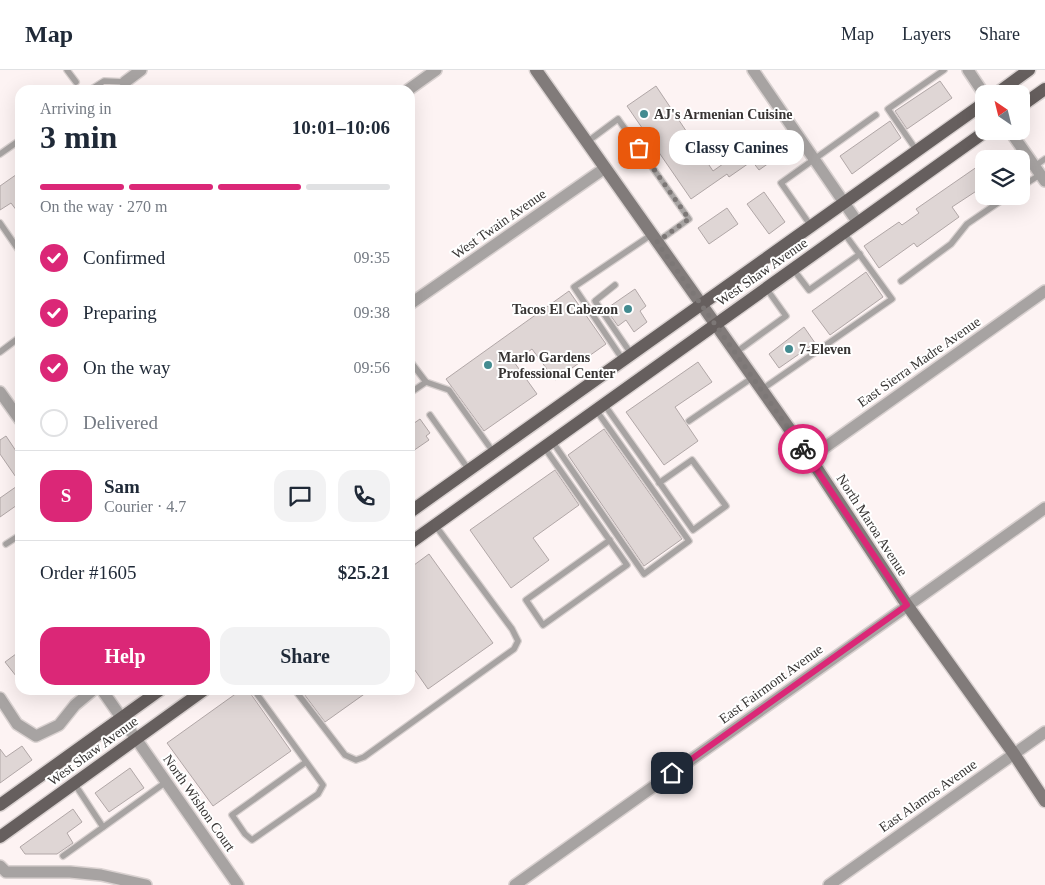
<!DOCTYPE html>
<meta charset="utf-8">
<style>
body{margin:0;font-family:"Times New Roman",serif;background:#f2f2f3;color:#1f2937;height:100vh;display:flex;flex-direction:column;font-size:19px;white-space:nowrap}
*{box-sizing:border-box;margin:0}
p{font-size:16px;color:#747a83}
.icon{flex:none;width:28px;height:28px;fill:none;stroke:currentColor;stroke-width:2;stroke-linecap:round;stroke-linejoin:round}
.map{position:relative;flex:1;overflow:hidden}
.side{position:absolute;left:15px;top:15px;width:400px;height:610px;display:flex;flex-direction:column;background:#fff;border-radius:15px;box-shadow:0 5px 20px #0002}
.side>*{flex:none}
.needle{width:32px;rotate:325deg}
.tools{position:absolute;left:975px;top:15px;display:grid;gap:10px}
.tools a{display:grid;place-items:center;width:55px;height:55px;border-radius:10px;background:#fff;box-shadow:0 5px 20px #0002;font-size:25px}
.pin{position:absolute;display:grid;place-items:center;width:42px;height:42px;color:#fff;margin:-21px;border-radius:10px;box-shadow:0 2px 8px #0006}
.courier{position:absolute;display:grid;place-items:center;width:50px;height:50px;margin:-25px;border:4px solid #db2777;border-radius:50%;background:#fff;color:#222;box-shadow:0 1px 6px #0007}
.bubble{position:absolute;height:35px;border-radius:15px;background:#fff;box-shadow:0 5px 20px #0002;font-size:16px;font-weight:700;line-height:35px;text-align:center}
.head em{font-style:normal;font-weight:700}
.head div{display:flex;flex-direction:column-reverse}
.head{display:flex;align-items:center;justify-content:space-between;height:85px;padding:0 25px}
h1{font-size:32px;font-weight:700;line-height:38px}
.bar{display:grid;grid-template-columns:repeat(4,1fr);gap:8px 5px;align-content:center;height:60px;padding:0 25px}
.bar i{height:6px;border-radius:4px;background:#e0e1e3}
.bar .selected{background:#db2777}
.bar p{grid-column:span 4}
.line{display:flex;align-items:center;gap:12px;padding:0 25px;border-top:1px solid #e0e1e3}
.line div{flex:1}
.round{display:grid;place-items:center;flex:none;width:52px;height:52px;border-radius:15px;background:#f2f2f3}
ol{padding:0 25px;list-style:none}
li{display:flex;align-items:center;gap:15px;height:55px}
li p{margin-inline-start:auto}
li .icon{padding:5px;border-radius:50%;background:#db2777;color:#fff;stroke-width:4}
li:last-child{color:#747a83}
li i{width:28px;height:28px;border:2px solid #e0e1e3;border-radius:50%}
.button{display:flex;gap:10px;margin-top:auto;padding:10px 25px}
.button a{flex:1;height:58px;border-radius:15px;background:#db2777;color:#fff;font-size:20px;font-weight:700;line-height:58px;text-align:center}
.button a+a{background:#f2f2f3;color:#1f2937}
header{display:flex;align-items:center;gap:30px;box-sizing:border-box;height:70px;padding:0 25px;background:#fff;border-bottom:1px solid #e0e1e3}
header strong{font-size:24px}
nav{display:flex;gap:28px;margin-inline-start:auto;font-size:18px}
.map>svg:first-child{display:block}
</style>
<header>
<strong>Map</strong>
<nav><a>Map</a><a>Layers</a><a>Share</a></nav>
</header>
<div class="map">
<svg width="1045" height="815" viewBox="0 0 1045 815">
<rect width="100%" height="100%" fill="#fdf3f3"/>
<g fill="#dfd6d5" stroke="#b1a7a7">
<path d="M940,11L952,28L907,59L895,41Z"/>
<path d="M656,16L713,101L764,65L779,86L759,100L752,91L729,107L727,104L691,129L627,36Z"/>
<path d="M890,51L901,68L852,104L840,86Z"/>
<path d="M984,92V116L952,137L959,147L917,177L914,173L879,198L864,176L899,152L902,155L919,143L916,139Z"/>
<path d="M20,102V145L11,133L0,140V116Z"/>
<path d="M764,122L785,152L769,164L747,134Z"/>
<path d="M727,138L738,154L709,174L698,158Z"/>
<path d="M866,202L883,227L830,265L812,241Z"/>
<path d="M635,219L646,236L640,241L647,252L634,262L626,250L618,256L606,239Z"/>
<path d="M569,221L606,274L555,310L532,279L514,292L537,324L484,361L446,309Z"/>
<path d="M804,257L815,273L779,298L769,284Z"/>
<path d="M698,292L712,312L675,337L698,371L664,395L626,342Z"/>
<path d="M420,349L430,363L426,366L429,370L410,383V356Z"/>
<path d="M604,359L682,469L644,496L568,385Z"/>
<path d="M6,366L20,387V413L0,384V370Z"/>
<path d="M555,400L579,435L533,468L549,490L511,518L470,460Z"/>
<path d="M20,414V433L0,447V428Z"/>
<path d="M429,484L493,573L428,619L410,593V498Z"/>
<path d="M20,581V611L5,592Z"/>
<path d="M241,620H248L291,681L213,736L167,673Z"/>
<path d="M301,620H370L325,652Z"/>
<path d="M22,676L32,690L0,713V679L6,687Z"/>
<path d="M130,698L144,718L109,742L95,723Z"/>
<path d="M73,739L82,752L67,763L73,773L57,784H25L20,777Z"/>
</g>
<g fill="none" stroke-linecap="round" stroke-linejoin="round">
<defs>
<g id="lane">
<path d="M67,0L76,12"/>
<path d="M90,20L104,11L125,12"/>
<path d="M587,72L618,49L689,149L657,172"/>
<path d="M917,81L888,39L944,0"/>
<path d="M0,84L20,70"/>
<path d="M1035,96L1045,89"/>
<path d="M1021,117L1041,104"/>
<path d="M0,153L20,182"/>
<path d="M811,156L781,113L876,45"/>
<path d="M793,199L809,220L860,184"/>
<path d="M901,211L951,174L967,154L1008,126"/>
<path d="M615,215L595,231L632,285"/>
<path d="M0,282L20,267"/>
<path d="M735,283L786,246L766,218"/>
<path d="M623,290L574,217L651,165"/>
<path d="M410,291L426,312L449,320L494,383"/>
<path d="M761,320L892,229L844,163"/>
<path d="M410,323L426,312"/>
<path d="M604,334L611,344L693,460L726,436L692,390L659,413"/>
<path d="M430,345L469,400"/>
<path d="M689,351L752,308"/>
<path d="M552,371L644,504L689,471L596,340"/>
<path d="M544,377L627,495L543,555L526,530L610,470"/>
<path d="M6,474L20,465"/>
<path d="M254,620L323,715L318,724L252,770L245,764L232,745L306,692"/>
<path d="M295,620L345,685L356,690L364,687L514,579L518,571L512,559L435,455"/>
<path d="M74,713L103,757"/>
<path d="M63,786L166,712"/>
</g>
<g id="street">
<path d="M753,0L858,153"/>
<path d="M968,0L984,24"/>
<path d="M125,12L141,0"/>
<path d="M408,20L436,0"/>
<path d="M1010,61L1045,111"/>
<path d="M410,234L605,98"/>
<path d="M0,322L20,350"/>
<path d="M810,388L1045,221"/>
<path d="M102,620L238,815"/>
<path d="M0,628L17,654L36,666L59,655L75,635L93,620"/>
<path d="M0,796L6,802H70L101,805L146,815"/>
<path d="M515,815L1045,438"/>
<path d="M829,815L1045,662"/>
</g>
<path id="secondary" d="M536,0L810,388L907,535L1014,684L1045,731"/>
<g id="primary">
<path d="M996,24L1029,0"/>
<path d="M1021,36L1045,19"/>
<path d="M410,442L984,33"/>
<path d="M410,473L986,61"/>
<path d="M0,735L160,620"/>
<path d="M0,767L204,620"/>
</g>
</defs>
<use href="#lane" stroke="#d9d1d0" stroke-width="8"/>
<use href="#street" stroke="#d9d1d0" stroke-width="14"/>
<use href="#secondary" stroke="#d9d1d0" stroke-width="15"/>
<use href="#primary" stroke="#d9d1d0" stroke-width="15"/>
<use href="#lane" stroke="#a7a3a2" stroke-width="5.5"/>
<use href="#street" stroke="#a7a3a2" stroke-width="11"/>
<use href="#secondary" stroke="#817b7a" stroke-width="12"/>
<use href="#primary" stroke="#665f5e" stroke-width="12"/>
</g>
<g fill="none" stroke-linecap="round" stroke-linejoin="round">
<path stroke="#7c7776" stroke-width="5" stroke-dasharray="0 9" d="M639,78L689,149L657,172L803,379"/>
<path stroke="#db2777" stroke-width="6" d="M672,703L907,535L803,379"/>
</g>
<g fill="#438b90" stroke="#fff" stroke-width="2">
<circle cx="644" cy="44" r="5"/>
<circle cx="628" cy="239" r="5"/>
<circle cx="789" cy="279" r="5"/>
<circle cx="488" cy="295" r="5"/>
</g>
<g text-anchor="middle" dominant-baseline="central" stroke-width="4" stroke-linejoin="round" paint-order="stroke">
<g font-size="14" font-weight="bold" fill="#373433" stroke="#fff" text-anchor="start">
<text x="654" y="44">AJ's Armenian Cuisine</text>
<text x="618" y="239" text-anchor="end">Tacos El Cabezon</text>
<text x="799" y="279">7-Eleven</text>
<text x="498" y="287">Marlo Gardens<tspan x="498" dy="16">Professional Center</tspan></text>
</g>
<g font-size="14" fill="#373433" stroke="#fff">
<text transform="translate(499 154) rotate(-35)">West Twain Avenue</text>
<text transform="translate(762 202) rotate(-35)">West Shaw Avenue</text>
<text transform="translate(919 292) rotate(-35)">East Sierra Madre Avenue</text>
<text transform="translate(872 455) rotate(57)">North Maroa Avenue</text>
<text transform="translate(771 614) rotate(-36)">East Fairmont Avenue</text>
<text transform="translate(93 681) rotate(-36)">West Shaw Avenue</text>
<text transform="translate(928 726) rotate(-35)">East Alamos Avenue</text>
<text transform="translate(199 733) rotate(55)">North Wishon Court</text>
</g>
</g>
</svg>
<div class="tools">
<a><svg class="needle" viewBox="-14 -14 28 28"><path d="M0-13l5 13h-10z" fill="#e53935"/><path d="M0 13l5-13h-10z" fill="#747a83"/></svg></a>
<a><svg class="icon" aria-label="layers" viewBox="0 0 24 24"><path d="M12 4l9 5-9 5-9-5zM3 14l9 5 9-5"/></svg></a>
</div>
<div class="pin" style="left:639px;top:78px;background:#ea580c"><svg class="icon" aria-label="bag" viewBox="0 0 24 24"><path d="M5 8h14l-1 12H6zM9 8a3 3 0 0 1 6 0"/></svg></div>
<div class="pin" style="left:672px;top:703px;background:#1f2937"><svg class="icon" aria-label="home" viewBox="0 0 24 24"><path d="M3 11l9-7 9 7M6 9v11h12V9"/></svg></div>
<div class="courier" style="left:803px;top:379px"><svg class="icon" aria-label="bike" viewBox="0 0 24 24"><circle cx="6" cy="16" r="4"/><circle cx="18" cy="16" r="4"/><path d="M6 16l4-8h5l3 8M10 8l3 8H6M13 5h3"/></svg></div>
<div class="bubble" style="left:669px;top:60px;width:135px">Classy Canines</div>
<section class="side">
<div class="head"><div><h1>3 min</h1><p>Arriving in</p></div><em>10:01–10:06</em></div>
<div class="bar"><i class="selected"></i><i class="selected"></i><i class="selected"></i><i></i><p>On the way · 270 m</p></div>
<ol>
<li><svg class="icon" aria-label="check" viewBox="0 0 24 24"><path d="M5 12l5 5 9-10"/></svg>Confirmed<p>09:35</p></li>
<li><svg class="icon" aria-label="check" viewBox="0 0 24 24"><path d="M5 12l5 5 9-10"/></svg>Preparing<p>09:38</p></li>
<li><svg class="icon" aria-label="check" viewBox="0 0 24 24"><path d="M5 12l5 5 9-10"/></svg>On the way<p>09:56</p></li>
<li><i></i>Delivered</li>
</ol>
<div class="line" style="height:90px"><b class="round" style="background:#db2777;color:#fff">S</b><div><b>Sam</b><p>Courier · 4.7</p></div><a class="round"><svg class="icon" aria-label="chat" viewBox="0 0 24 24"><path d="M4 5h16v11H9l-5 4z"/></svg></a><a class="round"><svg class="icon" aria-label="phone" viewBox="0 0 24 24"><path d="M5 4h4l2 5-3 2q2 4 5 5l2-3 5 2v4C11 20 4 13 5 4z"/></svg></a></div>
<div class="line" style="height:65px"><div>Order #1605</div><b>$25.21</b></div>
<div class="button"><a>Help</a><a>Share</a></div>
</section>
</div>
